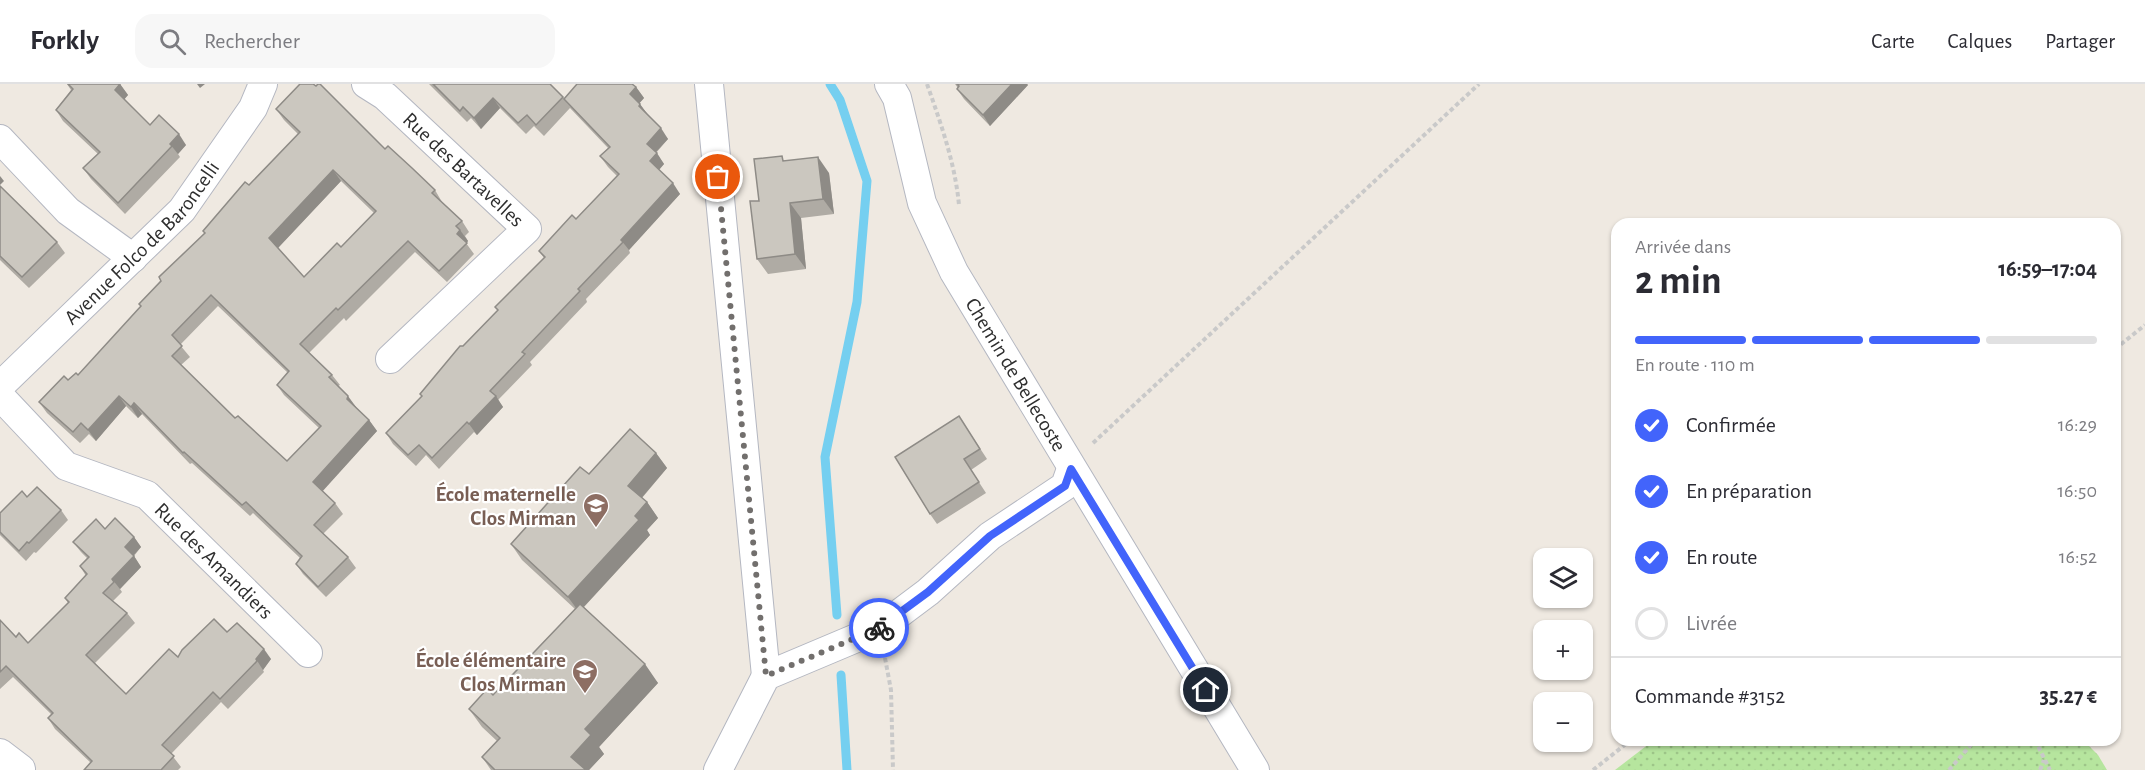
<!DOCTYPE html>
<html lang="fr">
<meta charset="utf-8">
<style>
body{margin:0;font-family:"Alegreya Sans",sans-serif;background:#f7f7f7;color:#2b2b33;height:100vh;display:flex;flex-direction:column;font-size:22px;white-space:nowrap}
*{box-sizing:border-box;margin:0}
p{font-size:20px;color:#7c7c81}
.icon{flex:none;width:33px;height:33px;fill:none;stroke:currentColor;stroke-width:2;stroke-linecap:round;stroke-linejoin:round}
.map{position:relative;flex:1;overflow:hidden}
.panel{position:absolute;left:1611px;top:134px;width:510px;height:528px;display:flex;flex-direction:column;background:#fff;border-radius:18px;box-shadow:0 2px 4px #0004}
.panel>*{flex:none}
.controls{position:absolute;left:1533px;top:464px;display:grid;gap:12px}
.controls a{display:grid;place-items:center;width:60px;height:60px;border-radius:12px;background:#fff;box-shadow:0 2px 4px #0004;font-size:30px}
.pin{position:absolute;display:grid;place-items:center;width:51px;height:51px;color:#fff;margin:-26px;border:3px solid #fff;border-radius:50%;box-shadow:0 2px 6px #0007}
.courier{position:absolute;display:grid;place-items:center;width:60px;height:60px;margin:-30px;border:4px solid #4264fb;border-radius:50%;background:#fff;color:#222;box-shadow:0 2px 8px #0007}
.summary em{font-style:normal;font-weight:700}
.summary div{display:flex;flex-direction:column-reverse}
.summary{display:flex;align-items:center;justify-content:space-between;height:102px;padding:0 24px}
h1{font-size:39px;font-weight:700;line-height:45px}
.bar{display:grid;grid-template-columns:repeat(4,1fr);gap:9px 6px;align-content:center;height:72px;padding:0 24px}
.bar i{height:8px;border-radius:4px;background:#e1e1e2}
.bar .current{background:#4264fb}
.bar p{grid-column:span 4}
.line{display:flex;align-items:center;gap:15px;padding:0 24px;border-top:2px solid #e1e1e2}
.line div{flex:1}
ol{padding:0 24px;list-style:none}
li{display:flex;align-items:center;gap:18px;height:66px}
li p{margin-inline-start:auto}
li .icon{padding:6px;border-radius:50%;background:#4264fb;color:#fff;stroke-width:4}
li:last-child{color:#7c7c81}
li i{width:33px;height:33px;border:3px solid #e1e1e2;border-radius:50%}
header{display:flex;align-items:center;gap:36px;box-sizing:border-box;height:84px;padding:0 30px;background:#fff;border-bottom:2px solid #e1e1e2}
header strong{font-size:28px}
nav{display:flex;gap:33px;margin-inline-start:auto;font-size:21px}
.search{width:420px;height:54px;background:#f7f7f7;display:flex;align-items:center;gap:15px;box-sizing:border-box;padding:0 21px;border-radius:18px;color:#7c7c81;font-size:22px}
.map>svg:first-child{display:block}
</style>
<header>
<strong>Forkly</strong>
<div class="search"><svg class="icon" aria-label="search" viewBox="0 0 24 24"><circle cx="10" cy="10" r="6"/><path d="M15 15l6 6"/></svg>Rechercher</div>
<nav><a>Carte</a><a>Calques</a><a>Partager</a></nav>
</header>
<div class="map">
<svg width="2145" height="686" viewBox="0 0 2145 686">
<defs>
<pattern id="park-dots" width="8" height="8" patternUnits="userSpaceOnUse" patternTransform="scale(1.5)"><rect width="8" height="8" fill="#b6e59e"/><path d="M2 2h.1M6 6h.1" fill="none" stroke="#9dc588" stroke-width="1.8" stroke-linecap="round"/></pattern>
</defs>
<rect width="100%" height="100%" fill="#efe9e1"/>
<path fill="url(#park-dots)" d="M1654,656H2083L2098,671L2107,686H1615Z"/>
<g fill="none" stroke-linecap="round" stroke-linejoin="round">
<g stroke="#75cff0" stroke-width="9">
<path d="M830,0L840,16L867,97L857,218L825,373L837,531"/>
<path d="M841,591L847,686"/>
</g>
<defs>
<g id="minor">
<path id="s1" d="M366,0L385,12L527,145L390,275"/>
<path d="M709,0L766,592"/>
<path id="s2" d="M889,0L897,14L922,119L954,188L1255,686"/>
<path d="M0,55L68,127L133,174"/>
<path id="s3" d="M0,302L182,126L253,24L263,0"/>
<path id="s4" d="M0,312L66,382L147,411L308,569"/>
<path d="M0,669L21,685L20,686"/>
<path d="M718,686L766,592L880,544L928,508L990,452L1065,402L1071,385"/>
</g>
</defs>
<use href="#minor" stroke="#b4b7c1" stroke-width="30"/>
<g stroke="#c9c9c9" stroke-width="4" stroke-dasharray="4.5 3" stroke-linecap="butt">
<path d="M927,0C941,40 955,79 959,121"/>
<path d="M2115,265L2145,241"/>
<path d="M1093,359L1479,0"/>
<path d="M885,574L891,606L893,686"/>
<path d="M2035,656L2050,686"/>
<path d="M1593,686L1631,656"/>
<path d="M1949,686L1975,656"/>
<path d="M2040,686L2044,676"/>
</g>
<use href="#minor" stroke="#fff" stroke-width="28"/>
</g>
<g fill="#afaba4" fill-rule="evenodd">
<path d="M67,0H120L128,11L124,15L150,41L186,61L178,70L180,73L125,130L91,95L83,84L98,70L63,37L56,26L71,6Z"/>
<path d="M429,0H550L564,14L636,3L644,14L639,19L648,31L668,55L656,69L664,80L659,86L680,110L629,166L630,169L586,215L587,218L530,278L532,281L498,316L503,323L477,351L474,348L439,385L426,371L416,382L393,360L386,349L422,312L420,310L463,262L498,227L495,223L544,174L539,167L576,135L617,92L608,83L600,72L608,64L570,24L544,52L534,42L526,50L500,24L481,45L471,34L467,38Z"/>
<path d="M955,0H1027L1028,1L990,42L964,15L957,5L958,4Z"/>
<path d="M276,25L385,65L435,106L442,118L462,137L469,148L465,152L468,157L466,159L474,170L447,198L415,168L346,237L344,234L309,269L332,291L340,301L338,302L356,323L369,336L377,347L322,407L335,419L343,430L323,450L348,473L356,484L326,513L303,490L296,480L300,474L253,429L250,432L192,379L190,380L142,330L138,334L126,322L96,357L89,350L80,359L47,329L39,318L68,296L78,291L141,223L139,220L249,101L298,50L284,36ZM341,97L374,129L341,163L304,193L278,164ZM218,222L288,289L277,301L284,311L319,344L287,377L235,334L181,281L190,273L180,261Z"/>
<path d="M785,77L829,89L834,130L801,134L806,185L768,190L757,175L759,117Z"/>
<path d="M0,102L57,158L65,169L29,204L0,176Z"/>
<path d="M966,343L987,375L971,386L986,409L937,440L930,430Z"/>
<path d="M656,369L667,384L642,414L647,418L658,434L647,446L650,451L584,523L658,599L599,663L604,670L589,686H491L482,673L497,657L482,643L469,625L493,611L575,525L522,476L511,460L589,390Z"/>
<path d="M27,413L61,426L68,436L36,469L34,468L26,477L0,451V429Z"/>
<path d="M105,445L134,453L141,463L134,472L141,483L120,505L122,508L113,517L127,529L135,539L95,579L126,610L178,573L227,548L271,575L263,586L264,588L228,625L221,618L171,670L181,683L178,686H84L91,679L55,645L48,634L52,631L13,593L0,605V536L16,553L28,559L68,519L65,514L86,492L80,482L87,474L81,468L73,458Z"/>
</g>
<g fill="#8e8b86">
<path d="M120,0L128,11L123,17L115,6Z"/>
<path d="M197,0H205L200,4Z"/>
<path d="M1012,0H1027L1028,1L990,42L983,31Z"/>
<path d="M636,3L644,14L638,21L630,10Z"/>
<path d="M493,14L500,24L481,45L474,34Z"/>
<path d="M640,20L648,31L639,22Z"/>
<path d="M661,44L668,55L654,70L647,60Z"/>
<path d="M179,50L186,61L178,70L170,60Z"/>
<path d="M657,69L664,80L657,88L650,77Z"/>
<path d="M818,73L829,89L834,130L823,115Z"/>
<path d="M333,86L341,97L277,165L269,154Z"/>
<path d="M0,92L4,97L0,101Z"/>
<path d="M673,99L680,110L629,166L621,156Z"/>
<path d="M790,119L801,134L806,185L795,170Z"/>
<path d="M460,146L468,157L465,161L457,150Z"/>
<path d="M119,312L126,322L96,357L88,346Z"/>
<path d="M348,312L356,323L354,326L347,315Z"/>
<path d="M496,312L503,323L477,351L469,340Z"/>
<path d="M134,319L142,330L138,334L131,323Z"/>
<path d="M369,336L377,347L321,409L313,398Z"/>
<path d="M656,369L667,384L638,418L628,402Z"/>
<path d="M647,418L658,434L647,446L650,451L579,528L568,513Z"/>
<path d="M134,453L141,463L132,473L125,463Z"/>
<path d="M134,472L141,483L120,505L112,495Z"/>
<path d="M264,565L271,575L263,586L256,575Z"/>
<path d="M645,580L658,599L599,663L604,670L589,686H581L571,673L585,645Z"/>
</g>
<g fill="#cbc7bf" stroke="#8e8b86" stroke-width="1.5" fill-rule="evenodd">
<path d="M68,0H120L115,6L150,41L159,31L179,50L170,60L172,62L118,119L83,84L100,68L56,26L73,5Z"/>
<path d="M300,0H313L316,2L318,0H320L385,65L388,62L412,84L435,106L432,109L462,137L456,142L460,146L457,150L467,159L439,187L408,157L338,226L336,224L300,260L332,291L329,293L348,312L347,315L369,336L313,398L335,419L314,441L348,473L318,503L296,480L302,472L246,418L242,421L184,368L183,369L134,319L131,323L119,312L88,346L81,339L73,348L39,318L64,292L68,296L76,289L78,291L141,222L139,220L161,197L159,193L205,149L203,147L245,98L249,101L300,48L276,25ZM333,86L376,127L341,163L337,159L304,193L269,154ZM211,211L289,287L277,301L321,342L287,377L238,332L235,334L172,272L182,262L172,251Z"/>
<path d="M433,0H550L563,13L536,41L527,31L518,39L493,14L474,34L463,23L460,27Z"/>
<path d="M577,0H632L636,3L630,10L640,20L639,22L661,44L647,60L657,69L650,77L673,99L621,156L623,158L578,205L580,207L522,268L525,270L490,307L496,312L469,340L467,338L432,374L419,361L408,371L386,349L422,312L420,310L460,262H463L498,226L495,223L545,173L539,167L572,131L576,135L619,90L600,72L610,63L564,15Z"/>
<path d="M957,0H1012L983,31L957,5L959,2Z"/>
<path d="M782,72L783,77L818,73L823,115L790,119L795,170L757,175L750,117H759L754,75Z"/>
<path d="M0,102L57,158L22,193L0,172Z"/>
<path d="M959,332L980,365L964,375L979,398L930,430L895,373Z"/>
<path d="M630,345L656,369L628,402L647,418L635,432L639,436L568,513L511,460L580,383L589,390Z"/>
<path d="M37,403L61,426L29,459L27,458L19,467L0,448V429L22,407L27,413Z"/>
<path d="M115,434L134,453L125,463L134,472L112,495L114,498L103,509L127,529L86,571L126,610L169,565L178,573L182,566L214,535L227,548L237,539L264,565L256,575L257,577L220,615L213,608L162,661L174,672L161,686H84L92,677L48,634L53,629L6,582L0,588V536L16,553L19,549L28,559L69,518L65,514L87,490L80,482L89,473L73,458L96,435L105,445Z"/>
<path d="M580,520L645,580L585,645L591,651L571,673L586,686H495L482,673L500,654L469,625L487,605L493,611Z"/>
</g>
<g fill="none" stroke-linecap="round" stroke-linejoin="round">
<path stroke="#726f6d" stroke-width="6" stroke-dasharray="0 10.8" d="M718,93L766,592L879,544"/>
<path stroke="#4264fb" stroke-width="8" d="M879,544L928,508L990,452L1065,402L1071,385L1206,606"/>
</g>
<defs>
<symbol id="school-pin" viewBox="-11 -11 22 30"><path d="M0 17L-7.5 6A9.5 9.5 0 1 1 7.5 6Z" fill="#8d6e63" stroke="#fff"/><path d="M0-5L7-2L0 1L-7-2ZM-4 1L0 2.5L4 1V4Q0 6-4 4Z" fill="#fff"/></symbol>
</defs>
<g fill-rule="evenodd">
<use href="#school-pin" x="581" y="407" width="30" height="40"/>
<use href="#school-pin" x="570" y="573" width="30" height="40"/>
</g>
<g text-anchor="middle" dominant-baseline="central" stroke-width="4.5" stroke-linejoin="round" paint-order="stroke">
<g font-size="21" fill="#2e2e2e" stroke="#fff">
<text stroke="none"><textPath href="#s1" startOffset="130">Rue des Bartavelles</textPath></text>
<text stroke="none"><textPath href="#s3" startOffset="202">Avenue Folco de Baroncelli</textPath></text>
<text stroke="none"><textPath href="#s2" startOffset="320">Chemin de Bellecoste</textPath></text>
<text stroke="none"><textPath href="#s4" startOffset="276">Rue des Amandiers</textPath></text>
</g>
<g font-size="21" font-weight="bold" fill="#785e54" stroke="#fff" text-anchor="end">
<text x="576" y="410">École maternelle<tspan x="576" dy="24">Clos Mirman</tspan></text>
<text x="566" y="576">École élémentaire<tspan x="566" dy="24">Clos Mirman</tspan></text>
</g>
</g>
</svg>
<div class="controls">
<a><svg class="icon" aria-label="layers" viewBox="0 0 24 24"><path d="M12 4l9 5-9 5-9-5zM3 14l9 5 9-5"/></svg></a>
<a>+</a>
<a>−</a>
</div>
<div class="pin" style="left:718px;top:93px;background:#ea580c"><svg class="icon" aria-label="bag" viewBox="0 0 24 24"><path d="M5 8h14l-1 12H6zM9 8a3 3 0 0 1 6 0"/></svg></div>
<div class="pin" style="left:1206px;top:606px;background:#1f2937"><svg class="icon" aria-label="home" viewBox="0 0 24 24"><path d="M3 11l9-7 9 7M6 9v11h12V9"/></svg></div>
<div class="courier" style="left:879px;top:544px"><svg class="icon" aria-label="bike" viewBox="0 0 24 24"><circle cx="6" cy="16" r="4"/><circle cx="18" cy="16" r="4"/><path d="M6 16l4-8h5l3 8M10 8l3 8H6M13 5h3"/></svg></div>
<section class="panel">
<div class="summary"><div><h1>2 min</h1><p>Arrivée dans</p></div><em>16:59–17:04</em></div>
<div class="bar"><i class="current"></i><i class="current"></i><i class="current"></i><i></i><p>En route · 110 m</p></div>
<ol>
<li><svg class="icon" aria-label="check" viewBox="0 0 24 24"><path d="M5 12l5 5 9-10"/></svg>Confirmée<p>16:29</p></li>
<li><svg class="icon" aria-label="check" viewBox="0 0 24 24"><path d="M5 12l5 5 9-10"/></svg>En préparation<p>16:50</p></li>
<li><svg class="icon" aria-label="check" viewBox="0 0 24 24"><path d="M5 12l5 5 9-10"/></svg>En route<p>16:52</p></li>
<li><i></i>Livrée</li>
</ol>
<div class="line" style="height:78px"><div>Commande #3152</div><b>35.27 €</b></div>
</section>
</div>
